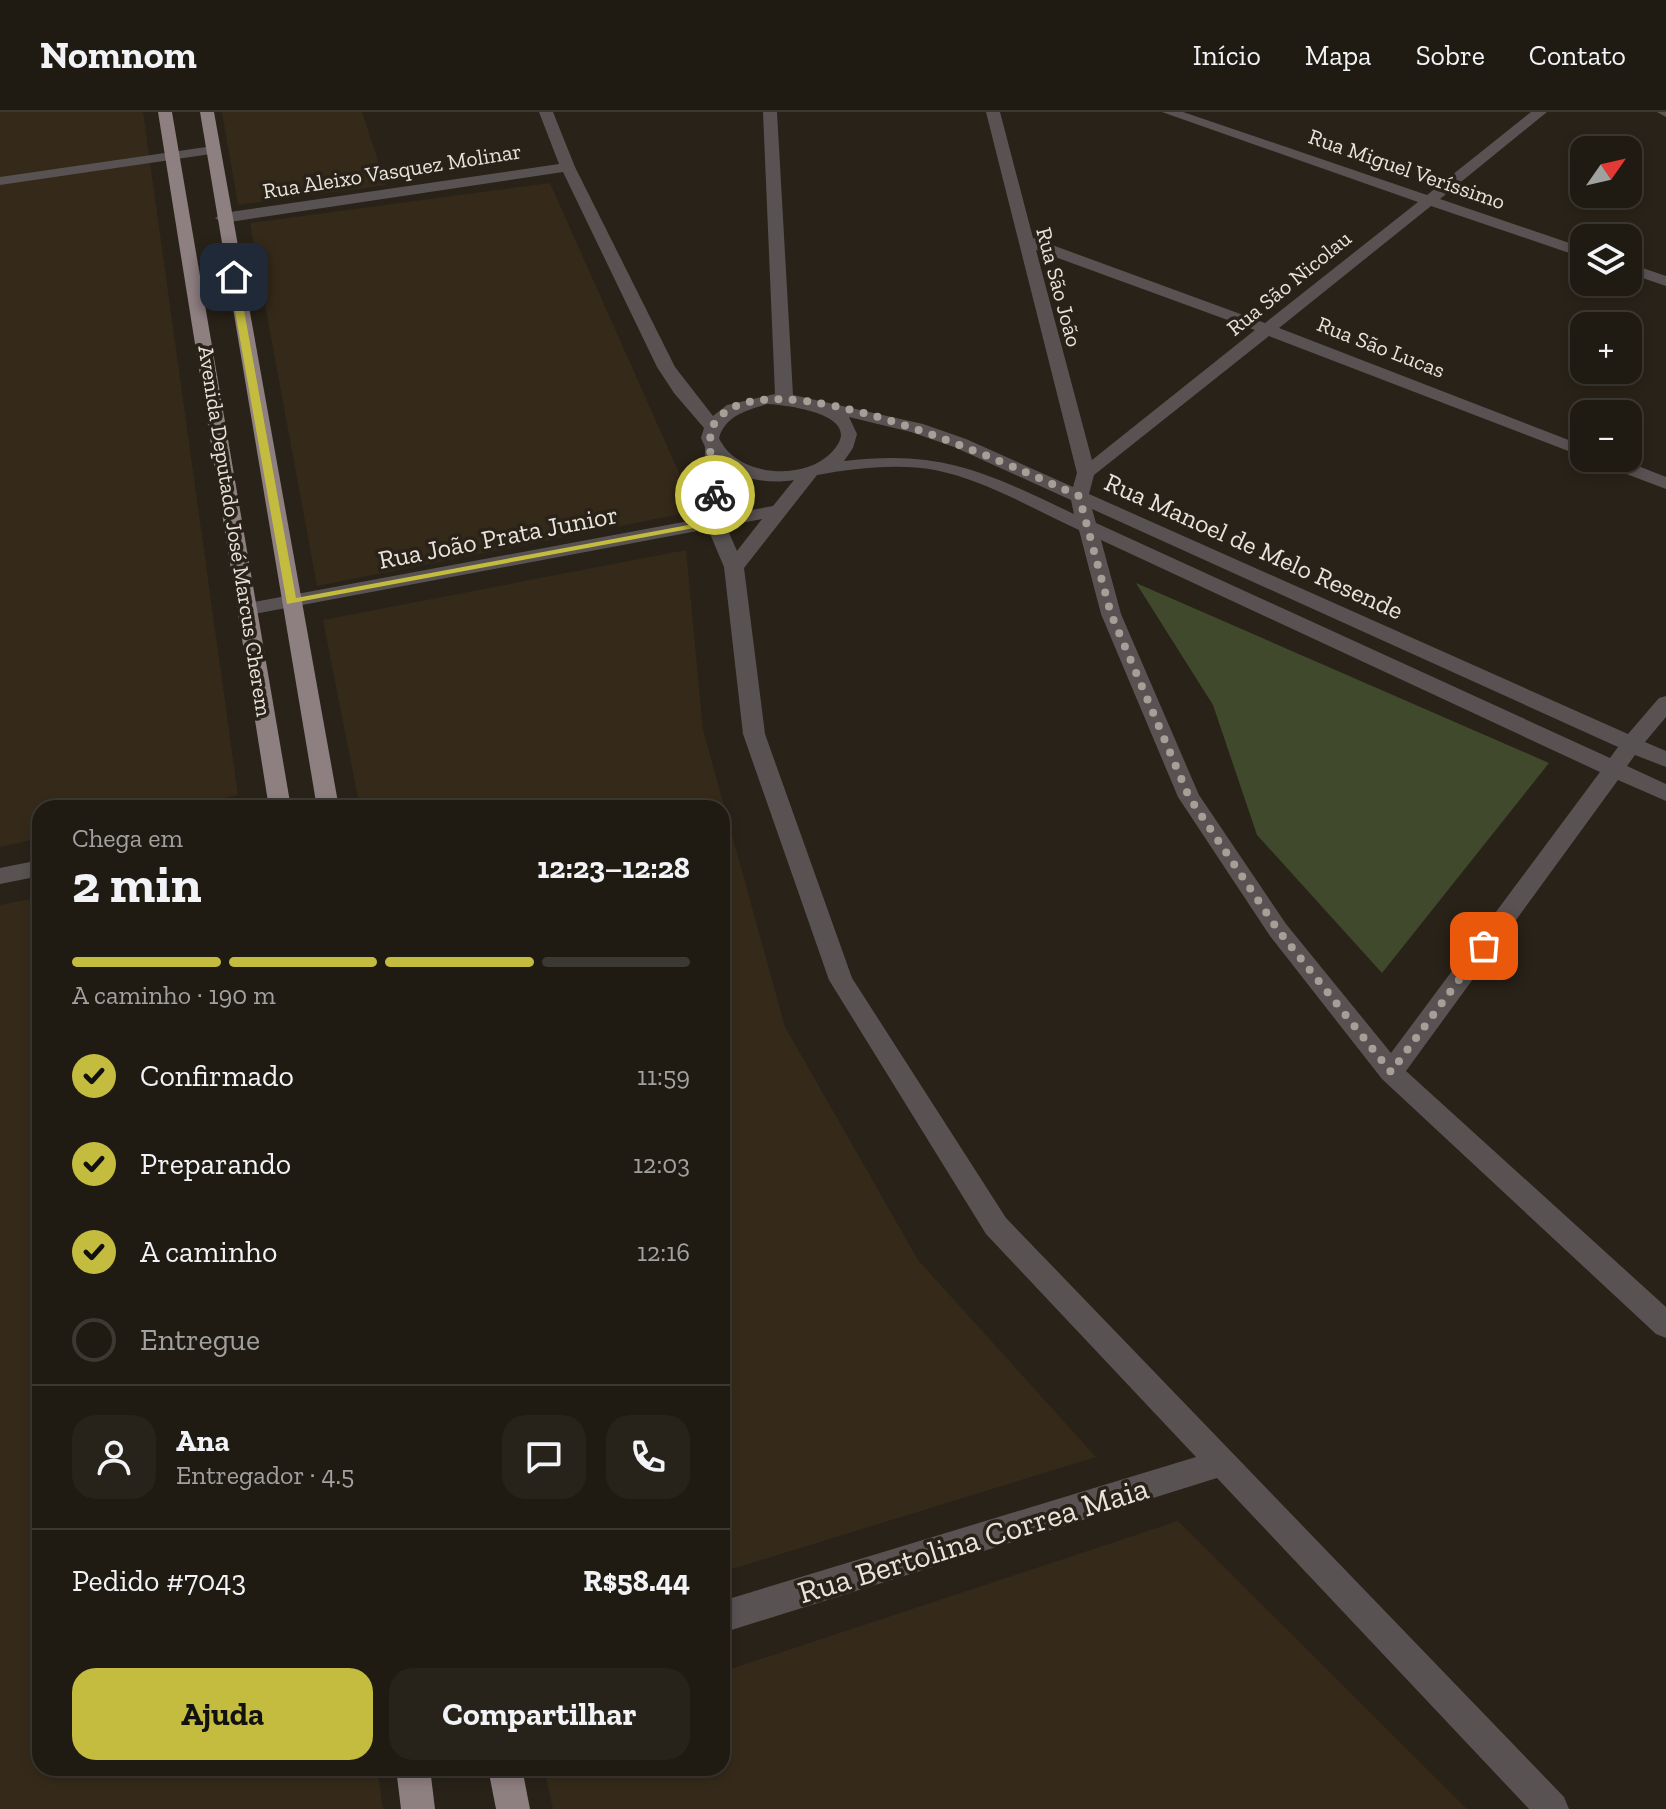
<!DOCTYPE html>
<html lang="pt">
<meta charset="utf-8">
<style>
body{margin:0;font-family:"Zilla Slab",serif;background:#27231b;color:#f1f3f6;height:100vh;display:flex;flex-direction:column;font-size:30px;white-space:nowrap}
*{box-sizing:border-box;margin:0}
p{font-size:26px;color:#a1a19f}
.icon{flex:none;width:44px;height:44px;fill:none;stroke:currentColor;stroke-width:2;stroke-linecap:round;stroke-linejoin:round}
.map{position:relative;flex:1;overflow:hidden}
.sheet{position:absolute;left:32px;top:688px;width:698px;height:976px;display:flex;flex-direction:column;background:#1f1a12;border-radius:24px;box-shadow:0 4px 12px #0003,0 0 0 2px #3c3832}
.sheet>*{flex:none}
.needle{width:52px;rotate:56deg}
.buttons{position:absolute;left:1570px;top:24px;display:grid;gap:16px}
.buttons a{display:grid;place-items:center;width:72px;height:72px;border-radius:16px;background:#1f1a12;box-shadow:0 4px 12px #0003,0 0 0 2px #3c3832;font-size:40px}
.pin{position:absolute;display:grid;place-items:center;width:68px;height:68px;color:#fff;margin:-34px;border-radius:16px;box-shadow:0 4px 12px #0006}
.courier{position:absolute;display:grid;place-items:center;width:80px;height:80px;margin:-40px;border:6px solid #c4bc3e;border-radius:50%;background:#fff;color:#222;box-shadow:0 2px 10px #0007}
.headline em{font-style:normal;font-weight:800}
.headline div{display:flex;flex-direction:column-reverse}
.headline{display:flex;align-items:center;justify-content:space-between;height:136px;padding:0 40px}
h1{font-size:52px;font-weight:800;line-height:60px}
.bar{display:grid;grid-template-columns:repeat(4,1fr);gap:12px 8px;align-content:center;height:96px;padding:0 40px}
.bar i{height:10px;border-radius:6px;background:#3c3832}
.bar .active{background:#c4bc3e}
.bar p{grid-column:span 4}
.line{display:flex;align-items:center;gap:20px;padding:0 40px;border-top:2px solid #3c3832}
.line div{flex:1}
.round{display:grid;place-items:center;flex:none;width:84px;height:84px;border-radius:24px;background:#27231b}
ol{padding:0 40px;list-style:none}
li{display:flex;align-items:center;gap:24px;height:88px}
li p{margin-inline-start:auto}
li .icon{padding:8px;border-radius:50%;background:#c4bc3e;color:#111;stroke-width:4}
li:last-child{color:#a1a19f}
li i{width:44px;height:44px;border:4px solid #3c3832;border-radius:50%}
.cta{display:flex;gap:16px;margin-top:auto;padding:16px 40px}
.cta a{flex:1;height:92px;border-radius:24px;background:#c4bc3e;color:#111;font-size:32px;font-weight:800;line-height:92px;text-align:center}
.cta a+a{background:#27231b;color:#f1f3f6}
header{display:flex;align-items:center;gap:48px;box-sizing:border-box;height:112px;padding:0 40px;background:#1f1a12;border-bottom:2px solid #3c3832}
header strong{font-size:38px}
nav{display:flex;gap:44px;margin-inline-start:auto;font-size:28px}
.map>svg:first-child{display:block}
</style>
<header>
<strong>Nomnom</strong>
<nav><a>Início</a><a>Mapa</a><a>Sobre</a><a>Contato</a></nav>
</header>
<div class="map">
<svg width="1666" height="1697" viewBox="0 0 1666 1697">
<rect width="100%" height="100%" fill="#292218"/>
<g fill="#352a1a">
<path d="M0,0H143L238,683L179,696H40V726L0,735Z"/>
<path d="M222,0H362L386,73L238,93Z"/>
<path d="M550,71L696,399L317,474L250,111Z"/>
<path d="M686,438L703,618L785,915L918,1148L1096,1345L722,1460V696H360L323,508Z"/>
<path d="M40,785V1656H377L383,1697H0V793Z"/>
<path d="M1178,1409L1467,1697H553L544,1656H722V1560Z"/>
</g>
<path fill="#41492c" d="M1136,471L1549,651L1382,861L1257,723L1213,593Z"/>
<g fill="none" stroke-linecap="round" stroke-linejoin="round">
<g fill="#595253" fill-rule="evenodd">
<path d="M539,0H553L575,55L675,255L713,304L727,293L775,282L763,0H777L793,283L923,312L966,327L1073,375L1077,361L986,0H1000L1033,126L1265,211L1418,90L1162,0H1183L1427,83L1531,0H1547L1440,87L1584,136V146L1431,94L1279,216L1584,334V345L1269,224L1094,363L1089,382L1628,622L1659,586L1666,584V605L1645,630L1666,639V655L1635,643L1627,654L1666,672V689L1618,668L1406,959L1666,1195V1226L1656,1222L1382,967L1270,824L1178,685L1101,502L1079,418C1033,397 985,368 935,358C899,351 853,356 817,363L744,456L765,622L852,866L1006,1106L1564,1685L1569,1697H1529L1217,1366L722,1521V1489L1196,1345L986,1122L829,868L743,622L724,455L708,417L248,503L238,497L248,491L705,406V335L701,326L704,316L674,281L657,255L563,60L223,111L215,106L223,101L559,52ZM1036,138L1255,218L1092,348ZM767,292C788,293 869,303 831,341C802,370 736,364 719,326C726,303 746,299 767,292ZM849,305L911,320L954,335L1071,388L1074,402C987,361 943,337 844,349L853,336L857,322ZM722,354C743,368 770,372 794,368L773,394L724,403ZM1092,397L1618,635L1610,646L1096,411ZM762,407L737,439L726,414ZM1101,428L1600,660L1391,941L1286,812L1199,683L1121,502Z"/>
<path d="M1657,0H1666V5Z"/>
<path d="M213,34L220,38L218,41L0,73V65Z"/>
<path d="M1628,151L1666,164V174L1628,161Z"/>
<path d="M1592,346H1618L1666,365V377L1595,350Z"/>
<path d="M40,748V764L0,772V756Z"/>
</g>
<g fill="#8e7f81" fill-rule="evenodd">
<path d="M158,0H172L291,696H269Z"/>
<path d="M200,0H214L339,696H317Z"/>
<path d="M396,1656H430L435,1697H401Z"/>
<path d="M488,1656H522L530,1697H496Z"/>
</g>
</g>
<path fill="#c4bc3e" d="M234,163L238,165L296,486L710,409V383L715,380L720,383L721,411L287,492L229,165Z"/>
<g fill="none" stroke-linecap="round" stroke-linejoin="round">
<path stroke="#a59f97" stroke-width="8" stroke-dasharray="0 14.4" d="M715,383C714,366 705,325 714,312C763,236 1016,356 1079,384L1111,502L1189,685L1278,818L1391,960L1484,834"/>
</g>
<g text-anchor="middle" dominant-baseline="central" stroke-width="7" stroke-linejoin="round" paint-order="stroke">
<g font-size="22" fill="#e8e3dc" stroke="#292218">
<text transform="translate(1407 57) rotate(19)">Rua Miguel Veríssimo</text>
<text transform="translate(392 59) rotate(-9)">Rua Aleixo Vasquez Molinar</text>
<text transform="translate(1289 171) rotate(-39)">Rua São Nicolau</text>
<text transform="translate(1059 175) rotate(75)">Rua São João</text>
<text transform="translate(1381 235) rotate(21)">Rua São Lucas</text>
<text transform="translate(235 419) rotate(81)">Avenida Deputado José Marcus Cherem</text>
</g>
<g font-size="26" fill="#e8e3dc" stroke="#292218">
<text transform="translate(498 425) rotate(-11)">Rua João Prata Junior</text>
<text transform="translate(1254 434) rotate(24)">Rua Manoel de Melo Resende</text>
</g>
<g font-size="32" fill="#e8e3dc" stroke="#292218">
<text transform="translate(973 1428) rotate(-17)">Rua Bertolina Correa Maia</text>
</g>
</g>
</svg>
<div class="buttons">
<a><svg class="needle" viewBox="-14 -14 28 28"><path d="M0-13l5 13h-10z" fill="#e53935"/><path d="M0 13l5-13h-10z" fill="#a1a19f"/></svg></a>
<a><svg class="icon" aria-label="layers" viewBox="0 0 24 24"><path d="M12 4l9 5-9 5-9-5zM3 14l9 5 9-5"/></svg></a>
<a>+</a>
<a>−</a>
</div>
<div class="pin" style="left:1484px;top:834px;background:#ea580c"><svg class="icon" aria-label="bag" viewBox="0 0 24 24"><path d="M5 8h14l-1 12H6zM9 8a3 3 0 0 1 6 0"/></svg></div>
<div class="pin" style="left:234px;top:165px;background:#1f2937"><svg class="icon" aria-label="home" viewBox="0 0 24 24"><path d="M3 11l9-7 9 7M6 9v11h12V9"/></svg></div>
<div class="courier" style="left:715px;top:383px"><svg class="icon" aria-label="bike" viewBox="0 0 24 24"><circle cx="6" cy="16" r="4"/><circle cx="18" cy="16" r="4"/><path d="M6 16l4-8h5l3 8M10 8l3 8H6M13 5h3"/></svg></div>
<section class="sheet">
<div class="headline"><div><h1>2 min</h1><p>Chega em</p></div><em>12:23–12:28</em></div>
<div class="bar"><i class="active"></i><i class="active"></i><i class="active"></i><i></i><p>A caminho · 190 m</p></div>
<ol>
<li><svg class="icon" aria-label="check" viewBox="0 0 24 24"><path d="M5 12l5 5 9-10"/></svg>Confirmado<p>11:59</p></li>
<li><svg class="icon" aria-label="check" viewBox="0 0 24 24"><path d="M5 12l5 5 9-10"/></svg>Preparando<p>12:03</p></li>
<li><svg class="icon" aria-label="check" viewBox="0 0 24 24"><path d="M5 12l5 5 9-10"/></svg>A caminho<p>12:16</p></li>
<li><i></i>Entregue</li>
</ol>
<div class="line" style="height:144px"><a class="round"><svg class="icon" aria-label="person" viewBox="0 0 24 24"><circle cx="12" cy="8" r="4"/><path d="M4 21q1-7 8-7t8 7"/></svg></a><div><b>Ana</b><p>Entregador · 4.5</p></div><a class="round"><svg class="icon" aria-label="chat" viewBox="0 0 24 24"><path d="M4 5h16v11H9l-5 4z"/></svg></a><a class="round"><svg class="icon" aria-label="phone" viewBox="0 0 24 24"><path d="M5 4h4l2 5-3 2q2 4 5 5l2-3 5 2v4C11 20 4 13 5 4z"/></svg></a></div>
<div class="line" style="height:104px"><div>Pedido #7043</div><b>R$58.44</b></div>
<div class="cta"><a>Ajuda</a><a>Compartilhar</a></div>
</section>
</div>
